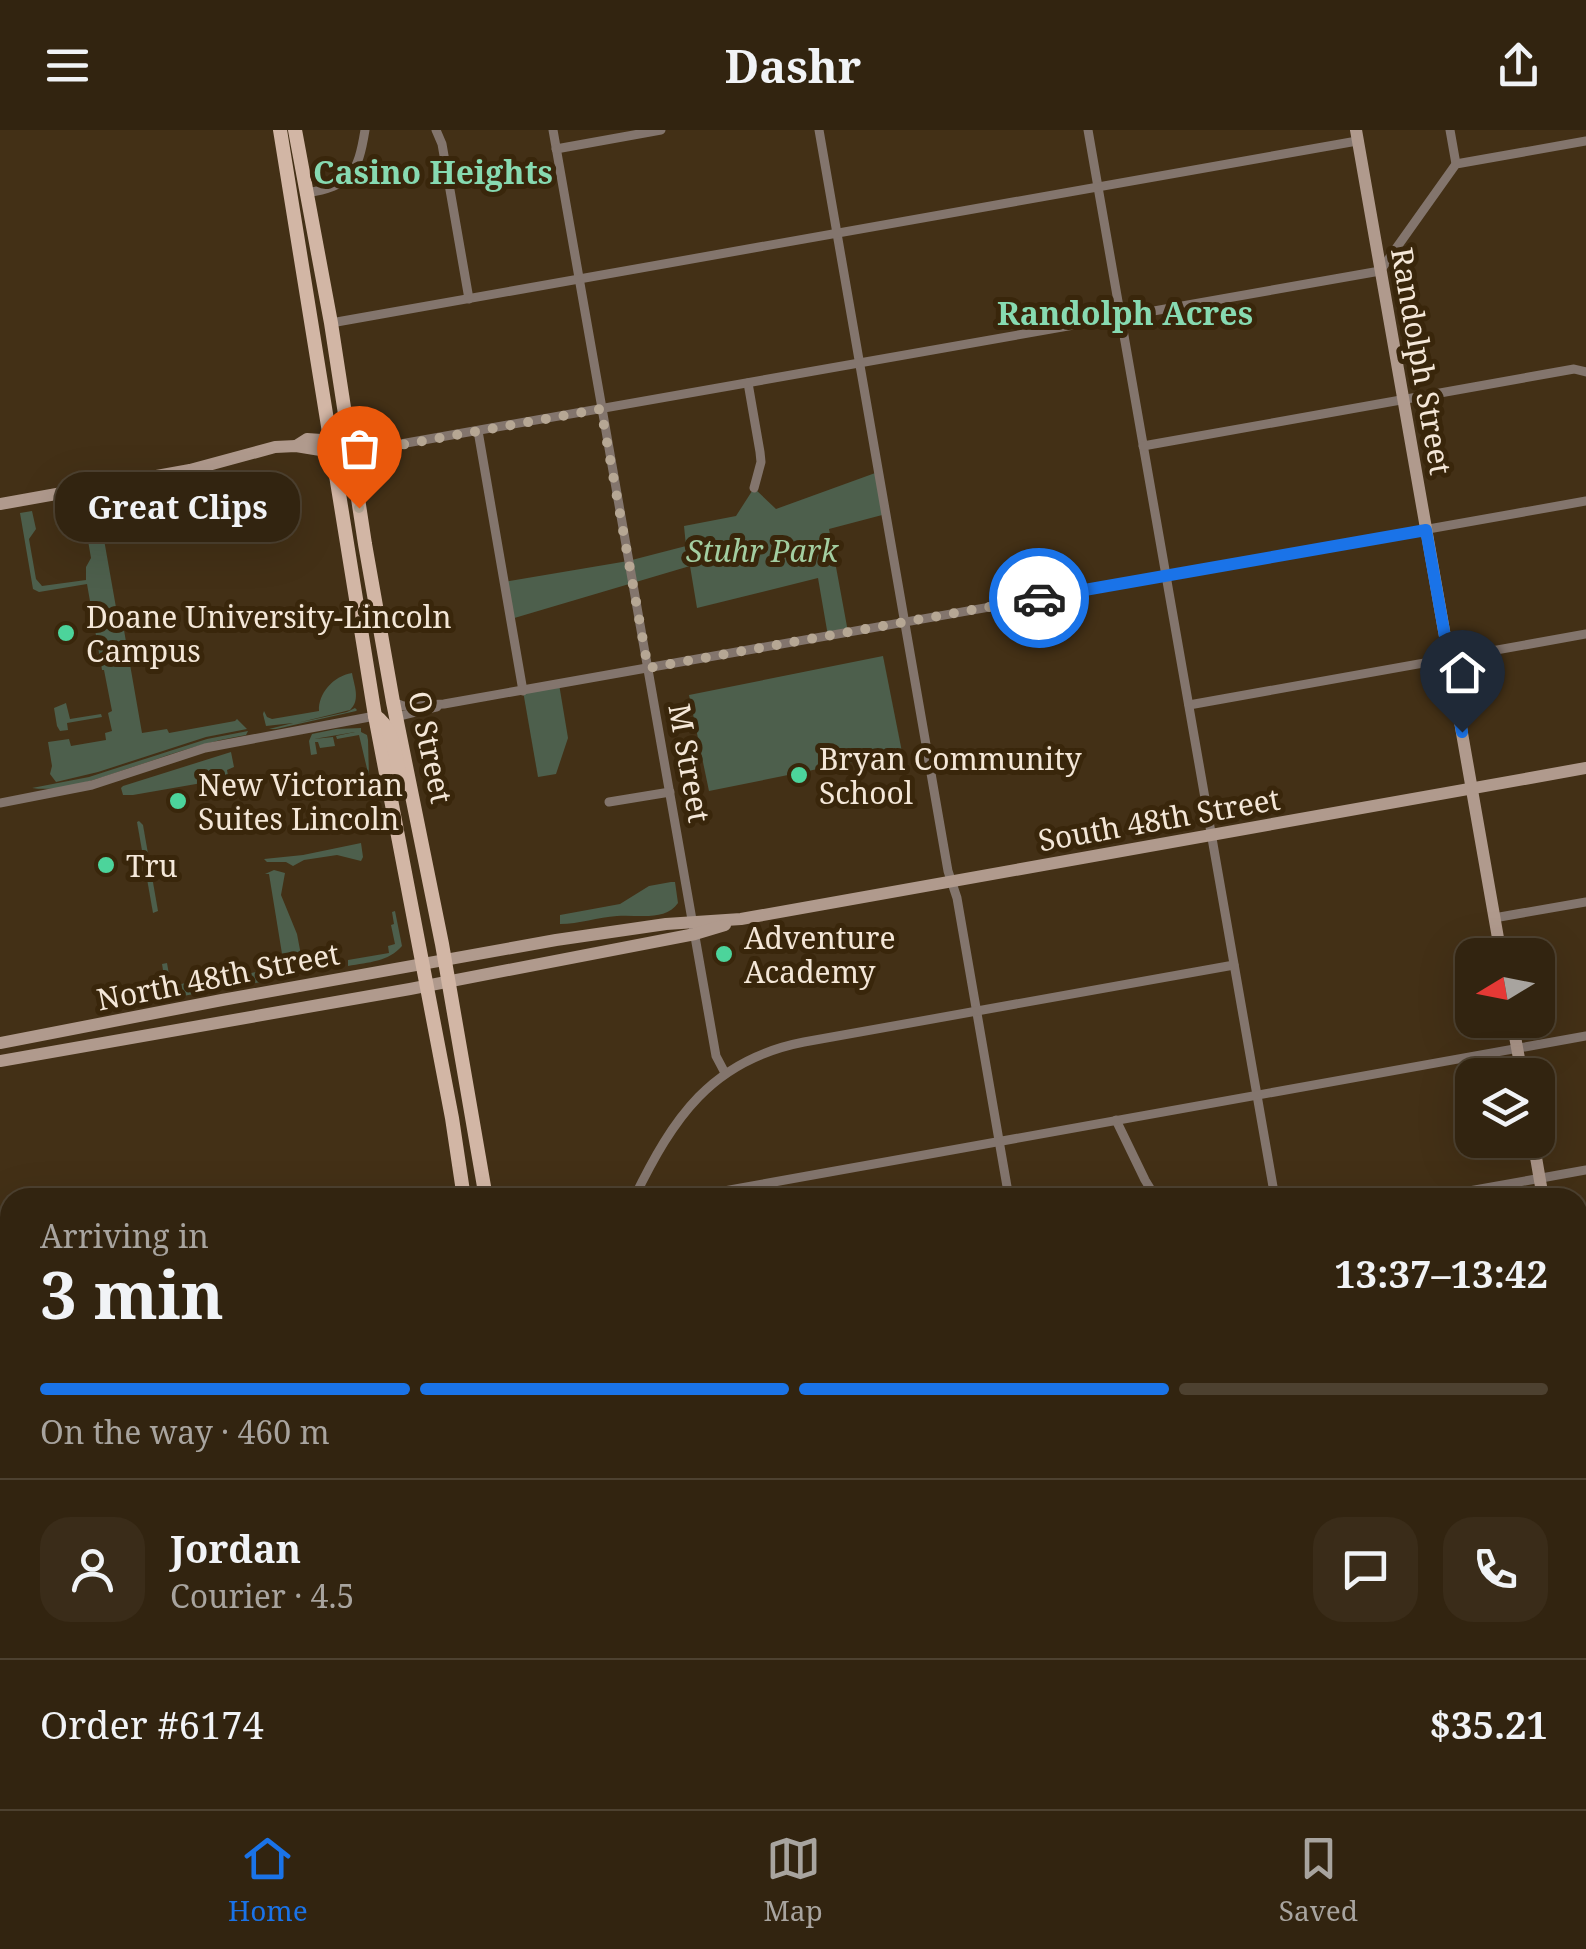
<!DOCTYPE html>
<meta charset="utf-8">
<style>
body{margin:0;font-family:"Noto Serif",serif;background:#3a2c19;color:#f1f3f6;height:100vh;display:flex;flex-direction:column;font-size:38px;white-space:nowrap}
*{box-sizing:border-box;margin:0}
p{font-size:32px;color:#a8a49f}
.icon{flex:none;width:55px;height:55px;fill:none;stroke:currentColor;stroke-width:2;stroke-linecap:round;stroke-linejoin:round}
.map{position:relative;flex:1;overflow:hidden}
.sheet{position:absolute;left:0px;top:1058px;width:1588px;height:622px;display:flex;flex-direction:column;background:#322410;border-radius:30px 30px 0 0;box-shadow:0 10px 40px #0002,0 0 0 2px #4d4130}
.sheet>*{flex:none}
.needle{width:65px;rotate:260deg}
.buttons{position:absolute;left:1455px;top:808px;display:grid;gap:20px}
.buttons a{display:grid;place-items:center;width:100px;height:100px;border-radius:20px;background:#322410;box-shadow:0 10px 40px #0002,0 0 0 2px #4d4130;font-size:50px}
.pin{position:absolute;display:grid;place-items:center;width:85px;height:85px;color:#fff;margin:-102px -42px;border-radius:50% 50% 50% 0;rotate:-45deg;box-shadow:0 0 10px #0007}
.pin .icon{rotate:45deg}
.courier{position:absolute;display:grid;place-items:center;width:100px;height:100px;margin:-50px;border:8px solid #1a73e8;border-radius:50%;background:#fff;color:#222;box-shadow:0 2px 12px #0007}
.bubble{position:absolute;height:70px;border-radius:30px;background:#322410;box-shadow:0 10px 40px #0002,0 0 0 2px #4d4130;font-size:32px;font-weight:700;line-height:70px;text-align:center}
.summary em{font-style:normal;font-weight:700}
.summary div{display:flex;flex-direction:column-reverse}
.summary{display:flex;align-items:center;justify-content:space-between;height:170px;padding:0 40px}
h1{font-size:65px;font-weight:700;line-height:75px}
.bar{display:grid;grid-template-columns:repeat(4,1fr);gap:15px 10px;align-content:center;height:120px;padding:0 40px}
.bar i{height:12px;border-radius:8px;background:#4d4130}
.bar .current{background:#1a73e8}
.bar p{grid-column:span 4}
.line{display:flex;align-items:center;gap:25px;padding:0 40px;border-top:2px solid #4d4130}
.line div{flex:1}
.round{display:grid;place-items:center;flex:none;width:105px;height:105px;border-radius:30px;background:#3a2c19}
header{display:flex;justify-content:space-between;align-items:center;height:130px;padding:0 40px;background:#322410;font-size:45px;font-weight:700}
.menu{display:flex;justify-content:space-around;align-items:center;height:140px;border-top:2px solid #4d4130;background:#322410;font-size:28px;color:#a8a49f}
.menu a{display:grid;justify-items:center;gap:5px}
.menu .current{color:#1a73e8}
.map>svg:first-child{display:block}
</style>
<header><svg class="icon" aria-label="menu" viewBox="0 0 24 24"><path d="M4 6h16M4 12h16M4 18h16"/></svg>Dashr<svg class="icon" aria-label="share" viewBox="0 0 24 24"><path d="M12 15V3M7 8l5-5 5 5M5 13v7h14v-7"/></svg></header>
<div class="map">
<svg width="1586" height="1679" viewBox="0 0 1586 1679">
<rect width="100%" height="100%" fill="#433016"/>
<g fill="#4d5f4c">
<path d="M878,342L886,384L829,399L848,502L828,506L818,448L697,478L690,436L511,489L504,452L628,431L686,416L684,396L736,386L754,358L776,379Z"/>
<path d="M195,348H200L134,362L199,350L203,354L205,364L202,363L200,356L196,355L118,369L113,372V378L110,379V368L116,362Z"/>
<path d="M97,370L117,483H121L142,603L167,599L169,603L235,591L237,589L247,599L206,607L98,642L56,652L50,644L52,636L48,612L69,609L71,616L106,610L105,603L112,601L108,583L112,581L104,540H102L87,454L39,462L33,459L20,383L32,381L36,399L29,409L36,449L42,456L86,450V437L91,428L85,393L72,379L71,374Z"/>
<path d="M883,526L902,622L709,661L689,565Z"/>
<path d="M352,543C354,555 361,570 350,580L297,593L347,582L355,578L357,580L356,581L276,599H269L293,593L266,596L263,584L264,581L267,587L272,589L319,581C318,564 333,546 352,543Z"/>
<path d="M559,554L568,608L556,644L538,647L523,561Z"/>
<path d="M66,573L70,589L101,584L102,587L67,593L68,600L60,601L57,596L54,578Z"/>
<path d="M361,598V602L367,605L368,610L369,647L359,605L337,609L336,606L355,602L314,609L333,607L335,616L320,618L318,612H315L317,624L311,625L309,611L312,604L336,599Z"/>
<path d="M248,601L246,605C209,611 174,623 139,635C106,645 66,663 32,658L89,647L207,609Z"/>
<path d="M231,622L234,637L227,640L230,657L223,658L222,652L219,650L133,665H123L121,658L123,656Z"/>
<path d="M139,691L143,695L158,781L153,783L137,692Z"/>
<path d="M361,713L363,727L361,731L337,725L304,730L293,736L286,732H267L264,729L303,725Z"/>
<path d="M274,740L285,743L281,765L297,804L304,841L294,843L291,837V846L235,857L234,852L245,850L251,843L284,836L269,744H265Z"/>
<path d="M671,752H675L678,773C665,792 637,784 617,786C598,787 579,794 560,794V785L620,774L649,756Z"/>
<path d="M395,781L402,816C388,832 369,832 348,836V830L389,823L388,816L395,814L391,795L394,794L392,782Z"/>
<path d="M167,833L171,856L206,849L207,843L212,851L211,861L166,869L161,847L164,846L162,834Z"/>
<path d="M317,1670H559L561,1679H267Z"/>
</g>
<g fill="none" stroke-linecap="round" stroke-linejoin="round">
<g stroke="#83756d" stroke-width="9">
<path d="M436,0L442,14L469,169"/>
<path d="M553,0L716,926L725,943"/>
<path d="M819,0L948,741L957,768L1009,1068"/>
<path d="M1088,0L1275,1068"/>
<path d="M1450,0L1456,34"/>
<path d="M556,19L661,0"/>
<path d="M306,63C351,56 358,43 365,0"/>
<path d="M331,193L1357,11"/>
<path d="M748,253L760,322L761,332L754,358"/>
<path d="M478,301L523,561"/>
<path d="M349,312L385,313L395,315"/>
<path d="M1143,316L1574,239L1586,242"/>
<path d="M351,325L377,322L395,315L1380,141L1456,34L1586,11"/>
<path d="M393,572L403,576L444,574L1586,371"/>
<path d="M1189,575L1586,504"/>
<path d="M396,587L437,577"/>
<path d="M609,672L670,662"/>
<path d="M0,673L92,655L205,618L375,586"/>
<path d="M1494,788L1586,772"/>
<path d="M1116,990L1145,1050L1156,1068"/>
<path d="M634,1068C673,988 711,930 804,912L1234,835"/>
<path d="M685,1068L1586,906"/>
<path d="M1430,1068L1586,1040"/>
<path d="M1578,1175L1586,1173"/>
<path d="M0,1190L10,1189"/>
<path d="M1578,1443L1586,1441"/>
<path d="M1578,1586L1586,1584"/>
<path d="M711,1670L712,1679"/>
<path d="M845,1670L846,1679"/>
<path d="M978,1670L979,1679"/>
<path d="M1112,1670L1114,1679"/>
<path d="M1381,1670L1382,1679"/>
<path d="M1318,1679L1323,1670"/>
</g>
<g stroke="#b09a8d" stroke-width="12">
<path d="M1356,0L1501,825"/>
<path d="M296,316L307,309L349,312"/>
<path d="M0,374L190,340L275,317L296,316L351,325"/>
<path d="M1512,890L1522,945"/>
<path d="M0,913L222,870L556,810L666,794L741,789L1586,638"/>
<path d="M0,931L410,859L695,804L725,795"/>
<path d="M1533,1010L1543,1068"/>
<path d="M1578,1260L1586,1309"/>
<path d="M0,1327L10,1341"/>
<path d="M0,1352L10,1364"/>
</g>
<g stroke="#d2b6a5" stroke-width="14">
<path d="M280,0L375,586L452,988L464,1068"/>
<path d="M295,0L331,193L365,414L393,572L442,814L486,1068"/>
<path d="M375,586C397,599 396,639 403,661"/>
<path d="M569,1670L570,1679"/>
<path d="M585,1670L586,1679"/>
</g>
</g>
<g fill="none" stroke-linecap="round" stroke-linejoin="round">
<path stroke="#b6a794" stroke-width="10" stroke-dasharray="0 18" d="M359,378L351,325L377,322L395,316L601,279L648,538L1039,468"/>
<path stroke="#1a73e8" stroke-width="12" d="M1039,468L1426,400L1462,602"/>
</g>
<g fill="#4cd49b" stroke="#39260b" stroke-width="4">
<circle cx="66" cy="503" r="10"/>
<circle cx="799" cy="645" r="10"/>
<circle cx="178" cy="671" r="10"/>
<circle cx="106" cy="735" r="10"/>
<circle cx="724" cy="824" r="10"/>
</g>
<g text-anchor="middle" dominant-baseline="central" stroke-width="10" stroke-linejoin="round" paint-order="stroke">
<g font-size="30" fill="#f4e7d8" stroke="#39260b">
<text transform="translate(1422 231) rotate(80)">Randolph Street</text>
<text transform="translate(431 617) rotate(78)">O Street</text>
<text transform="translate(690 633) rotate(80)">M Street</text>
<text transform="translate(1159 689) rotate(-10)">South 48th Street</text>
<text transform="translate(218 846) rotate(-11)">North 48th Street</text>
</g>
<g font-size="30" font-style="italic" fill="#a3cea1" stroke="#39260b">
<text x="762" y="420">Stuhr Park</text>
</g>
<g font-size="30" fill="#f4e7d8" stroke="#39260b" text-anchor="start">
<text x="86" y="486">Doane University-Lincoln<tspan x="86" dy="34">Campus</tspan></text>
<text x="819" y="628">Bryan Community<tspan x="819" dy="34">School</tspan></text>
<text x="198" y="654">New Victorian<tspan x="198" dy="34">Suites Lincoln</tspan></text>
<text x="126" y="735">Tru</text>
<text x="744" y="807">Adventure<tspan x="744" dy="34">Academy</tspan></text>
</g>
<g font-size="32" font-weight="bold" fill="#87dab1" stroke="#39260b">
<text x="433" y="41">Casino Heights</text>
<text x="1125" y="182">Randolph Acres</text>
</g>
</g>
</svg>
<div class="buttons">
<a><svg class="needle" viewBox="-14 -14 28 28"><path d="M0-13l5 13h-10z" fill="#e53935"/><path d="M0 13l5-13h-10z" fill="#a8a49f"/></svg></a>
<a><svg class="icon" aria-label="layers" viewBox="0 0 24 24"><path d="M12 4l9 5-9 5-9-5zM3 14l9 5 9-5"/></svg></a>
</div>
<div class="pin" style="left:359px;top:378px;background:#ea580c"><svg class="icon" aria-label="bag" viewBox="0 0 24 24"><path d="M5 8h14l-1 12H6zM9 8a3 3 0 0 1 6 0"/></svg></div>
<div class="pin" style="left:1462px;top:602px;background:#1f2937"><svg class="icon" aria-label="home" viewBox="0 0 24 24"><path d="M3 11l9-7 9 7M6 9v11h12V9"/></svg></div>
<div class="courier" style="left:1039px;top:468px"><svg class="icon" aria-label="car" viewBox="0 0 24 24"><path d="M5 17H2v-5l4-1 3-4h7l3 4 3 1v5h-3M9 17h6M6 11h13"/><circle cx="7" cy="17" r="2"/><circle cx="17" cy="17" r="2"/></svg></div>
<div class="bubble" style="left:55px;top:342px;width:245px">Great Clips</div>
<section class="sheet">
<div class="summary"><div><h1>3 min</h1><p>Arriving in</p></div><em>13:37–13:42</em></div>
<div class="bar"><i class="current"></i><i class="current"></i><i class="current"></i><i></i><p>On the way · 460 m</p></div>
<div class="line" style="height:180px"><a class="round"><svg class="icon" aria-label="person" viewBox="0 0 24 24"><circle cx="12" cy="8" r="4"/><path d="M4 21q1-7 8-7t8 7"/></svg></a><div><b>Jordan</b><p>Courier · 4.5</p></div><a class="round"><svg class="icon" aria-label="chat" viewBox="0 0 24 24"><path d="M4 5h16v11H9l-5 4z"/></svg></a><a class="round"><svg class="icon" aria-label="phone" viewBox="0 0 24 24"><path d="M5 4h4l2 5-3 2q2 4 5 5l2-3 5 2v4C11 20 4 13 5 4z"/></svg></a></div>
<div class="line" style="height:130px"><div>Order #6174</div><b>$35.21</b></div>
</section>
</div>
<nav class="menu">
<a class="current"><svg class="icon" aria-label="home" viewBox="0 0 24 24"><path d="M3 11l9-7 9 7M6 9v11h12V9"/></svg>Home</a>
<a><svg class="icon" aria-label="map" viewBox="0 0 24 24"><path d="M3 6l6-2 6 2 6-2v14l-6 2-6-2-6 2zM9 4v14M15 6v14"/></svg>Map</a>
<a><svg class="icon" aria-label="saved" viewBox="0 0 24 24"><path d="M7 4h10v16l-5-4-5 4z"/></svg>Saved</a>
</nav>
